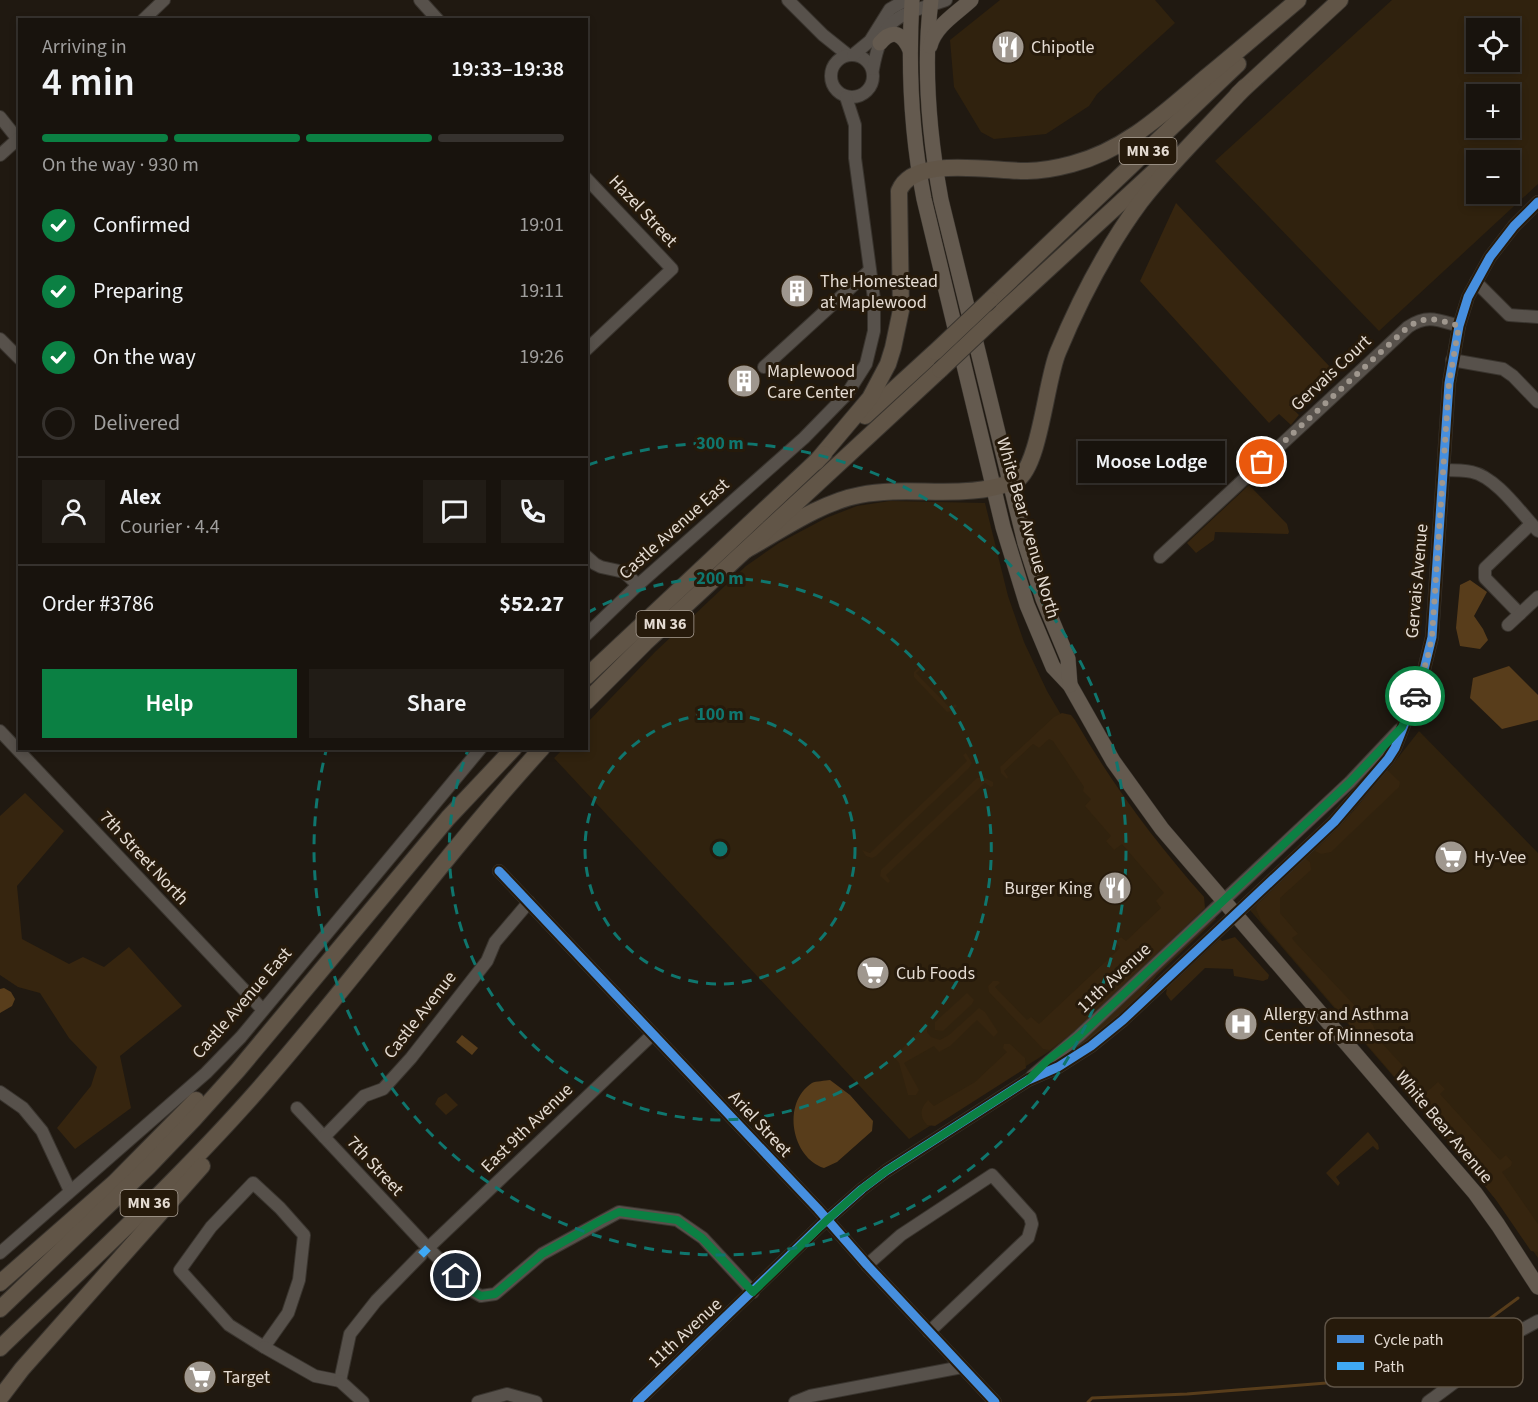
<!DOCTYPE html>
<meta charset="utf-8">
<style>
body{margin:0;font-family:"Source Sans 3",sans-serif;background:#211c16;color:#f1f3f6;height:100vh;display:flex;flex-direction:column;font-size:22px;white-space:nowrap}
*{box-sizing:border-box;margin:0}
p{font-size:20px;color:#9f9e9d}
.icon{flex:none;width:33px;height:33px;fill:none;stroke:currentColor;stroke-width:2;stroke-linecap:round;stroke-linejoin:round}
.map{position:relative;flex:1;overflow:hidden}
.sheet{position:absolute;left:18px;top:18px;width:570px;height:732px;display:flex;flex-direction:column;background:#18130d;border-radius:0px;box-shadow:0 3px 9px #0003,0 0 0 2px #36322e}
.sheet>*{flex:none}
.tools{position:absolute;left:1466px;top:18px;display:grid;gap:12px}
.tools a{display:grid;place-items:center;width:54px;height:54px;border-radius:0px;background:#18130d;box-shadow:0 3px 9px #0003,0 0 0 2px #36322e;font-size:30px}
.pin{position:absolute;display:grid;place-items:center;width:51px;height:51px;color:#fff;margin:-26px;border:3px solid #fff;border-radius:50%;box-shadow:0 2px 6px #0007}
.courier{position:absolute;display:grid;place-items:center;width:60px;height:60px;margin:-30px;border:4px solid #0b8043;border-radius:50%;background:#fff;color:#222;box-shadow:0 2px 8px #0007}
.bubble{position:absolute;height:42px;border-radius:0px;background:#18130d;box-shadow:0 3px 9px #0003,0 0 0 2px #36322e;font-size:20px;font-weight:600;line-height:42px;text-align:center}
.summary em{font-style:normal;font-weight:600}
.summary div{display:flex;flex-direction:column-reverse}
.summary{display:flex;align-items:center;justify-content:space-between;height:102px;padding:0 24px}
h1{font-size:39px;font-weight:600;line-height:45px}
.bar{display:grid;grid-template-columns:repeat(4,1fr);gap:9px 6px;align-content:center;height:72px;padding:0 24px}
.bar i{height:8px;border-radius:4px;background:#36322e}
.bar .selected{background:#0b8043}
.bar p{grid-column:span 4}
.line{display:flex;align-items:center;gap:15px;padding:0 24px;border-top:2px solid #36322e}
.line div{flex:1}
.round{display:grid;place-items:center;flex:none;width:63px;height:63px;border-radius:0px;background:#211c16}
ol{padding:0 24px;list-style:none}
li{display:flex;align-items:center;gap:18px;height:66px}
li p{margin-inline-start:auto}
li .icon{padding:6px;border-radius:50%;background:#0b8043;color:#fff;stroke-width:4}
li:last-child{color:#9f9e9d}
li i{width:33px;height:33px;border:3px solid #36322e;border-radius:50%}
.cta{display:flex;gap:12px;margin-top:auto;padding:12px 24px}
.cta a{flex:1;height:69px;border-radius:0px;background:#0b8043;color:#fff;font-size:24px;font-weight:600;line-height:69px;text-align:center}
.cta a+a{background:#211c16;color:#f1f3f6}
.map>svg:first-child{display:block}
</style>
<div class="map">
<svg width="1538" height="1402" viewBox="0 0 1538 1402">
<rect width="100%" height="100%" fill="#201911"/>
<g fill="#30220e" fill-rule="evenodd">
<path d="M1000,0H1155L1175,23L1097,94L1089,106L1046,134L994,139L981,132L954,87L950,40Z"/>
<path d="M1392,0H1538V184L1379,331L1215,161ZM1509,28V62H1476V28ZM1509,94V128H1476V94ZM1476,160H1509V194H1476Z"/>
<path d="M890,501L985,503L1008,596L1024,642L1047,691L1079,745L1203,907L1058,1046L909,1139L554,758L563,749L586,748L587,723L655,652L746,566L779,543L826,518L857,506Z"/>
<path d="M1419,731L1538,853V1258L1509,1216L1450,1142L1249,909L1364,801Z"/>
</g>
<g fill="#36250f">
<path d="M1176,203L1330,367L1289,405L1299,415L1291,425L1279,414L1269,423L1140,281Z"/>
<path d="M1249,485L1287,524L1289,532L1288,534L1215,532L1214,540L1196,553L1187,543Z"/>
<path d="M920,666L922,668L916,673L950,708L955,704L957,706L952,711L947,712L914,677V672Z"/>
<path d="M1062,713L1071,715L1075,720C1112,784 1155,842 1204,897L1205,908L1080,1027L1050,1050L1043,1049L989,992L988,986L993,981H998L1000,983L995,987L1027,1020L1031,1017L1039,1024L1120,948L1115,942L1121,937L1126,941L1161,908L1156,901L1164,893L1122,844L1114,850L1106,841L1111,836L1085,806L1091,799L1083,791L1084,787L1053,741L1049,739L1039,748L1033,744L1004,771L1008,777L1007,779L1001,773L1000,767L1054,717Z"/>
<path d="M966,753L972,763L969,768L876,856L872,858L866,856L862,850L870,853L967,761L963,755Z"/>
<path d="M1387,770L1400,782L1399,787L1331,852L1321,854L1315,851L1346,820Z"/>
<path d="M977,778H985L993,782V786L991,787L985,783L886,875L890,881L888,883L880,876L881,870Z"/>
<path d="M25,793L64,831L17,886L22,939L69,964L83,957L104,967L129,947L182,1006L120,1056L131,1108L75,1149L57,1128L91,1086L97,1067L69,1038L40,993L18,987L0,975V816Z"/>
<path d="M1305,858L1310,862L1311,870L1280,898V913L1298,934L1292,938L1294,941L1373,1025L1378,1039L1415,1079L1409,1083H1400L1261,921L1256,909L1257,905Z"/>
<path d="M1214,917L1216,919L1157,975L1136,1000L1120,1016L1077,1048L1076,1047Z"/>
<path d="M1235,937L1269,975L1268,979L1263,981L1234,976L1233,969L1205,968L1171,1001L1166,994L1167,988L1220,939L1222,941Z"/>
<path d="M967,993L974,1000L972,1004L943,1031L935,1030V1022Z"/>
<path d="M979,1008L985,1012L998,1032L994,1037L977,1020L950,1046L939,1052L934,1046L904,1063L919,1090L916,1095H908L899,1063L894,1057L928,1022L927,1032L931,1037L940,1040L949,1035Z"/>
<path d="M1004,1044H1010L1025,1058L1026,1068L935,1126L927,1125C919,1116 920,1108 928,1100L934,1106L975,1082L1007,1052L1003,1048Z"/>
<path d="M1438,1082L1445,1089L1440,1094L1500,1160L1506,1155L1512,1162L1511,1166L1502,1172L1538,1224V1252L1531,1251L1496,1200L1421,1107V1097Z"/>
<path d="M446,1093L458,1105L446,1115L435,1104L438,1098Z"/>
<path d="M1368,1132L1378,1144L1379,1149L1377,1150L1373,1146L1336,1177L1340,1183L1338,1186L1326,1173Z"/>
</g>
<g fill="#583d1b">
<path d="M1470,580L1487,592L1474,616L1483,629L1488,640L1480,649L1460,646L1456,628L1460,585Z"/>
<path d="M1509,666L1538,695V720L1502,729L1470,698L1473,678Z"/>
<path d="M4,988L11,992L15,999L12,1006L0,1013V989Z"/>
<path d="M462,1035L478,1048L472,1055L456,1042Z"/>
<path d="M830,1080L850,1095L873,1121L872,1131L837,1162L824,1168C792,1158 781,1103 812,1083C816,1081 825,1081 830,1080Z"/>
</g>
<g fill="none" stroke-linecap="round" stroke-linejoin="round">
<path stroke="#583d1b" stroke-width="3" d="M1088,1402L1092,1398L1187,1394L1339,1382L1379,1354L1488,1320L1518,1298"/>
<defs>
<g id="minor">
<path d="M420,0L438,20"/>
<path d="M788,0L823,35L848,55"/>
<path d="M143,20L164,0"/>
<circle cx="852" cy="76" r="21"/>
<path d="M853,55L870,41L890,9L906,0"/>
<path d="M873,69C883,15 898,16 946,0"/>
<path d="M0,117L20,142"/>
<path d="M0,155L20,137"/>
<path d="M586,178L672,269L586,350"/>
<path d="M1476,282L1509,315L1538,317"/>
<path d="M0,339L20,359"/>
<path d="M1452,360L1503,369L1513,376L1538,402"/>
<path d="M764,367L869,271"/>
<path d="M1443,470C1452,470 1463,470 1472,472C1496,477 1521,513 1538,531"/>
<path d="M586,556L595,564L601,567L624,572L638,585"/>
<path d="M1160,557L1408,327C1427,314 1438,320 1459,326"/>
<path d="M1520,614L1485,578V568L1531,524"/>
<path d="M1508,625L1538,597"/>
<path d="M586,635L638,585L804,438L847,394L866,364L874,331V299L855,158V125L846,97"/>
<path d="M0,731L263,1010"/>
<path d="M499,871L818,1209L867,1265L995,1402"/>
<path d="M1032,1076L1079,1036L1350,782L1399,730"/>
<path d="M0,1092L23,1108L42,1131L70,1191"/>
<path d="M297,1108L428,1248L470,1290L481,1296L495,1294L542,1254L619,1212L677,1220L703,1238L753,1292"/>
<path d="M324,1137L364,1096L383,1089L411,1058L487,961L495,942L529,902"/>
<path d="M253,1183L280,1208L304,1235L299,1280L288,1313L264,1347L229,1325L180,1270L211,1227Z"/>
<path d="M428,1248L652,1035"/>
<path d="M0,1253L206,1073L241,1037L481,748"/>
<path d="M867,1265L901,1235L992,1175L1030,1217L1032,1224L1028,1238L929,1332"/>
<path d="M264,1347L315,1376L340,1381"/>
<path d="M340,1381L350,1334L376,1301L421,1255"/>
<path d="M340,1381L363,1402"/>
<path d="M478,1402L507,1394L536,1402"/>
<path d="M637,1402L820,1226L862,1189L886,1171L1028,1080L1058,1067L1091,1046L1123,1020L1334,822L1388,759L1395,748L1421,682L1432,637L1449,383L1459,326L1468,297L1490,257L1514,226L1538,202"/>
<path d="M795,1402L810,1396L962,1367"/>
<path d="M1428,1402C1451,1385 1474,1369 1494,1348C1505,1337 1524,1329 1538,1321"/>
</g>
<g id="major">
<path d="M912,0C908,67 911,133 924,199L1003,527L1027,605L1053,667L1070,685L1113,761L1162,829L1475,1193L1498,1225L1538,1287"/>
<path d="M931,0C923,66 929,135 941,200L1025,543L1043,599L1068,659L1070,685"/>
<path d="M880,43C893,28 903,34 910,50"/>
<path d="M930,46C935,26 956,14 971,0"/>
</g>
<g id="highway">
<path d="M1238,94L1340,0"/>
<path d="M990,300L1238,64"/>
<path d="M995,318L1156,170"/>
<path d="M865,416L935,352"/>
<path d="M816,462L870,398L888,364L893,348L901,310L899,191C914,154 995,172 1027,171C1042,171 1057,168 1072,164C1125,150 1163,114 1204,79C1236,53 1267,26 1298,0"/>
<path d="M746,550C780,531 821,502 860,495C906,486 954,498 1000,486C1005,484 1012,483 1017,480C1040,465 1046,380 1058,352C1080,299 1107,247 1141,201C1172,161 1210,125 1245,87"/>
<path d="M586,677L824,454"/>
<path d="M586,702L645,643L940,370"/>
<path d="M0,1283L114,1183L196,1100"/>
<path d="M0,1309L148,1167L194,1119L238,1070L448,818L514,748"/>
<path d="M0,1348C87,1264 177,1182 257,1091C355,979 442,858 542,748"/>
<path d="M0,1398L22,1369L202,1166"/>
</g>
</defs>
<use href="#minor" stroke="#39342e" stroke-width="14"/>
<use href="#major" stroke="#39342e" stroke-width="16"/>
<use href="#highway" stroke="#39342e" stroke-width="18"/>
<use href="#minor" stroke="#57514b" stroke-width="12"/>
<use href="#major" stroke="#645a4f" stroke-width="15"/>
<use href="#highway" stroke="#615547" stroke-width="16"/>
<defs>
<g id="highway-bridge">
<path d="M935,352L990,300"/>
<path d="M940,370L995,318"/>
</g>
</defs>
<use href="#highway-bridge" stroke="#39342e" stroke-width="18" stroke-linecap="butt"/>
<use href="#highway-bridge" stroke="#615547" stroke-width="16"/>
<path stroke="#3fa9f5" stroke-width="8" stroke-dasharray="15 8" stroke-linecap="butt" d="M421,1255L428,1248"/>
<defs>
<g id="cycleway">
<path d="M499,871L818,1209L867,1265L995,1402"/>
<path d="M637,1402L820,1226L862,1189L886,1171L1028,1080L1058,1067L1091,1046L1123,1020L1334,822L1388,759L1395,748L1421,682L1432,637L1449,383L1459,326L1468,297L1490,257L1514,226L1538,202"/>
</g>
</defs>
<use href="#cycleway" stroke="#261a0b" stroke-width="13"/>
<use href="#cycleway" stroke="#468fdf" stroke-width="9"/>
</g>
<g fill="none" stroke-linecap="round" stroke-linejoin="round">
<path stroke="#9f978e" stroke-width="6" stroke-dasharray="0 10.8" d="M1262,462L1408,327C1427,314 1438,320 1459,326L1449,383L1432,637L1427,660L1415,696"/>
<path stroke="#0b8043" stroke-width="8" d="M456,1276L470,1290L481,1296L495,1294L542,1254L600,1221L619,1212L677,1220L702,1238L753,1292L827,1220L862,1189L886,1171L1028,1080L1048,1060L1079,1036L1350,782L1402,727L1415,696"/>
</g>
<g fill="none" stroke="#0f766e" stroke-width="3" stroke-dasharray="10 8">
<circle cx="720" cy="849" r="135"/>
<path d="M587 613A271 271 0 1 1 468 750"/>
<path d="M588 465A406 406 0 1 1 326 751"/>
</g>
<defs>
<symbol id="restaurant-disc" viewBox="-11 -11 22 22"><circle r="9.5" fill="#9f978e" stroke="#261a0b"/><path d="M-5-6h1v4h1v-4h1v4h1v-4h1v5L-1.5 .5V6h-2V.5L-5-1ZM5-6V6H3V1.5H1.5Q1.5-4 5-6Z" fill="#fff"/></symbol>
<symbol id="building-disc" viewBox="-11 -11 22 22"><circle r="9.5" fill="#9f978e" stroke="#261a0b"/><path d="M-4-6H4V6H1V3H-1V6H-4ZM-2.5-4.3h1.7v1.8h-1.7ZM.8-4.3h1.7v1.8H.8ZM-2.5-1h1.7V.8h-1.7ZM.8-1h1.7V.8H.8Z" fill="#fff"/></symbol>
<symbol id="supermarket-disc" viewBox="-11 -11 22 22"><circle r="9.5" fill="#9f978e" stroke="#261a0b"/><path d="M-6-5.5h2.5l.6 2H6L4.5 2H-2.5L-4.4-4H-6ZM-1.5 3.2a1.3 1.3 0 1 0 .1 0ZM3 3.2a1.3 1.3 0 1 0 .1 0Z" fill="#fff"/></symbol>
<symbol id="hospital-disc" viewBox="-11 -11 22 22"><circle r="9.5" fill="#9f978e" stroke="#261a0b"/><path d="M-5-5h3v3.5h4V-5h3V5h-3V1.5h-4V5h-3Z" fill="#fff"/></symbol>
</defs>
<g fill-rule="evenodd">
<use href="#restaurant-disc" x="989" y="28" width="38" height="38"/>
<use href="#building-disc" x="778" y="272" width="38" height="38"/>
<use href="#building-disc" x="725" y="362" width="38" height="38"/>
<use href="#supermarket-disc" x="1432" y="838" width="38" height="38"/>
<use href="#restaurant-disc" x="1096" y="869" width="38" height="38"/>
<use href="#supermarket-disc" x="854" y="954" width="38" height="38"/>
<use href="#hospital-disc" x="1222" y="1005" width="38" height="38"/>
<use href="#supermarket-disc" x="181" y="1358" width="38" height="38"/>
</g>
<g text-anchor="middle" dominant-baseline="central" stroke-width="6" stroke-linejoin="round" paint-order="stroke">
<g fill="#261a0b" stroke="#aba196" stroke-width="1.5">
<rect x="1119.5" y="138" width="57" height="26" rx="4.5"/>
<rect x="636.5" y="611" width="57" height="26" rx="4.5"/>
<rect x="120.5" y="1190" width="57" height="26" rx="4.5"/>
</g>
<g font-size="16" font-weight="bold" fill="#e4dbd2">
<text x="1148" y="151">MN 36</text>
<text x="665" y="624">MN 36</text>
<text x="149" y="1203">MN 36</text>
</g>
<g font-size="18" fill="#e4dbd2" stroke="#261a0b" text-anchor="start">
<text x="1031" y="47">Chipotle</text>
<text x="820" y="281">The Homestead<tspan x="820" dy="21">at Maplewood</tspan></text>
<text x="767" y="371">Maplewood<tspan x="767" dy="21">Care Center</tspan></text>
<text x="1474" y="857">Hy-Vee</text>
<text x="1092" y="888" text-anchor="end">Burger King</text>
<text x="896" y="973">Cub Foods</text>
<text x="1264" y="1014">Allergy and Asthma<tspan x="1264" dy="21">Center of Minnesota</tspan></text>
<text x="223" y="1377">Target</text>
</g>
<g font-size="18" fill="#e4dbd2" stroke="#261a0b">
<text transform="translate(643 211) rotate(47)">Hazel Street</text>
<text transform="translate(1331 373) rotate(-43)">Gervais Court</text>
<text transform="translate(1028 528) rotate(74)">White Bear Avenue North</text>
<text transform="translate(674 529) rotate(-42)">Castle Avenue East</text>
<text transform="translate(1417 581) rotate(-85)">Gervais Avenue</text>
<text transform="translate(144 858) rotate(47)">7th Street North</text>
<text transform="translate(1114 978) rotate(-43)">11th Avenue</text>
<text transform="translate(242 1003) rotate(-49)">Castle Avenue East</text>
<text transform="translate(420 1015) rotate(-52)">Castle Avenue</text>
<text transform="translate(760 1124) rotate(47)">Ariel Street</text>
<text transform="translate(1444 1127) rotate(50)">White Bear Avenue</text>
<text transform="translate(527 1128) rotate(-44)">East 9th Avenue</text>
<text transform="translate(375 1166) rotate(47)">7th Street</text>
<text transform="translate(685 1333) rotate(-43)">11th Avenue</text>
</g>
</g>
<rect x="1325" y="1318" width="198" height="69" rx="9" fill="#261a0b" stroke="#5f5447" stroke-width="1.5"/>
<rect x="1337" y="1335" width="27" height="8" fill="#468fdf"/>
<rect x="1337" y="1362" width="27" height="8" fill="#3fa9f5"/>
<g font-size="16" fill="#e4dbd2">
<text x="1374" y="1345">Cycle path</text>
<text x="1374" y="1372">Path</text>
</g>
<circle cx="720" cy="849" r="9" fill="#0f766e" stroke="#261a0b" stroke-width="3"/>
<g font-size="18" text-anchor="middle" font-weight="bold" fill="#0f766e" stroke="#261a0b" stroke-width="6" stroke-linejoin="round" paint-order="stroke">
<text x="720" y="449">300 m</text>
<text x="720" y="584">200 m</text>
<text x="720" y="720">100 m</text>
</g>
</svg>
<div class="tools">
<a><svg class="icon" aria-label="locate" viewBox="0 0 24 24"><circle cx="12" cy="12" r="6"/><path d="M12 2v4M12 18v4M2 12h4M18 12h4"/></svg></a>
<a>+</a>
<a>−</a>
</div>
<div class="pin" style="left:1262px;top:462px;background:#ea580c"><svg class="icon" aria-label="bag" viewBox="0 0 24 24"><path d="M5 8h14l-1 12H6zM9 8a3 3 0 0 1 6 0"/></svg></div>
<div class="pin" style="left:456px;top:1276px;background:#1f2937"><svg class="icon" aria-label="home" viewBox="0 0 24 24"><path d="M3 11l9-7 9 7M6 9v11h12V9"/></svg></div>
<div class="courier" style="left:1415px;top:696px"><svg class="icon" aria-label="car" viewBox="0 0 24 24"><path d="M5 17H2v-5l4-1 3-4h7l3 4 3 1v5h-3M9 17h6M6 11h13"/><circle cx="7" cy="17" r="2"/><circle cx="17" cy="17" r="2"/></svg></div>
<div class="bubble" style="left:1078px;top:441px;width:147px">Moose Lodge</div>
<section class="sheet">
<div class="summary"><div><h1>4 min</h1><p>Arriving in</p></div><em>19:33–19:38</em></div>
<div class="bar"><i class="selected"></i><i class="selected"></i><i class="selected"></i><i></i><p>On the way · 930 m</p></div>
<ol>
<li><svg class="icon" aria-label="check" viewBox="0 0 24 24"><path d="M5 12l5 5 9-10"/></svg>Confirmed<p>19:01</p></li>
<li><svg class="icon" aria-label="check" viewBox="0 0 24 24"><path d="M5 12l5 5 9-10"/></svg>Preparing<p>19:11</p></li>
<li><svg class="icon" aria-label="check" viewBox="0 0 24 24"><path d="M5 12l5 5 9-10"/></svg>On the way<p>19:26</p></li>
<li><i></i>Delivered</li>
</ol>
<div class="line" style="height:108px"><a class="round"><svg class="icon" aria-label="person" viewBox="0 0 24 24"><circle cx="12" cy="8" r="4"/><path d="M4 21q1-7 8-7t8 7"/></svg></a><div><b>Alex</b><p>Courier · 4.4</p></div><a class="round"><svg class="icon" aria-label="chat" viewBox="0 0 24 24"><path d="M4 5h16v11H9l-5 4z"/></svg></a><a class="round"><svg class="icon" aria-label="phone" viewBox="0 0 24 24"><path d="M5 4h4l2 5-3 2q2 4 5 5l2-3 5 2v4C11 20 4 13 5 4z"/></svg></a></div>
<div class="line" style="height:78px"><div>Order #3786</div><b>$52.27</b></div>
<div class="cta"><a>Help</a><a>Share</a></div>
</section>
</div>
